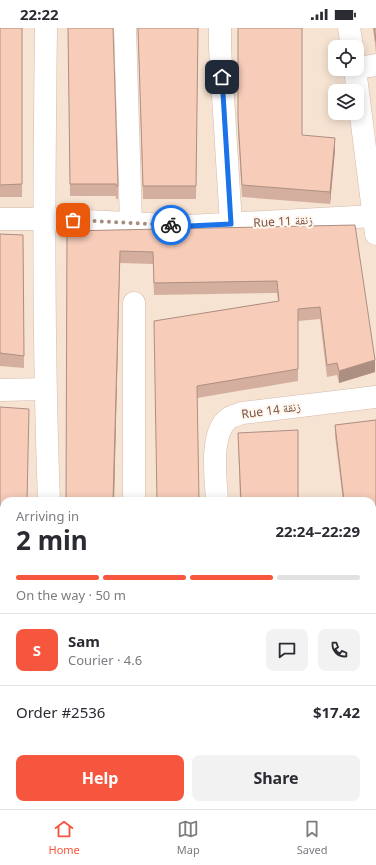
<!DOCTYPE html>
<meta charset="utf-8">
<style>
body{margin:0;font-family:"Noto Sans","Noto Naskh Arabic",sans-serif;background:#f2f2f3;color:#2b2b33;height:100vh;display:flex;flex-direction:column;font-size:15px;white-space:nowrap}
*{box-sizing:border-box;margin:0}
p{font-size:13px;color:#7c7c81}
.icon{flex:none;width:22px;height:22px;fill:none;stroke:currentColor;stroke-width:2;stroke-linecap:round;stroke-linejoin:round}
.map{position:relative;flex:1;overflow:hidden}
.drawer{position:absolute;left:0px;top:469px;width:376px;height:312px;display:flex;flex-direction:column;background:#fff;border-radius:12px 12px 0 0;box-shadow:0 2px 10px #0003}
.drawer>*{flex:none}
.fabs{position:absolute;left:328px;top:12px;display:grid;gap:8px}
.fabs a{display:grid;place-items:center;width:36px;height:36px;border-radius:8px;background:#fff;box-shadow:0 2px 10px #0003;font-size:20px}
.pin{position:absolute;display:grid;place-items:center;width:34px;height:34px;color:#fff;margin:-17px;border-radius:8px;box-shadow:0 2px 6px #0006}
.courier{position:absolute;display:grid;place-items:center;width:40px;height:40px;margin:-20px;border:3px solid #1a73e8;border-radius:50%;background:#fff;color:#222;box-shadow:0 1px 5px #0007}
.overview em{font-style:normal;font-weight:700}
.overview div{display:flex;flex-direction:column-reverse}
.overview{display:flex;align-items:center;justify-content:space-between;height:68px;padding:0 16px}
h1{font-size:26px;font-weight:700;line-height:30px}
.bar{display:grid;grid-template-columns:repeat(4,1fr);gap:6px 4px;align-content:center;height:48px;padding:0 16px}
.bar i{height:5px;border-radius:3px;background:#e1e1e2}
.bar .selected{background:#f6563d}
.bar p{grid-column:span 4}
.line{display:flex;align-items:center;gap:10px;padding:0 16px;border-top:1px solid #e1e1e2}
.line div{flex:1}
.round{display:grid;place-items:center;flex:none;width:42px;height:42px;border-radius:8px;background:#f2f2f3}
.action{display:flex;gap:8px;margin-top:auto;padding:8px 16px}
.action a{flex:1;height:46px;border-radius:8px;background:#f6563d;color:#fff;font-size:16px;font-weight:700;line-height:46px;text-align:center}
.action a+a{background:#f2f2f3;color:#2b2b33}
.status{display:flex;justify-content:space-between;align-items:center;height:28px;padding:0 20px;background:#fff;direction:ltr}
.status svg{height:11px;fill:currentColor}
.tabs{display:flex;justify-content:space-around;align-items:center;height:56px;border-top:1px solid #e1e1e2;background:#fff;font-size:11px;color:#7c7c81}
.tabs a{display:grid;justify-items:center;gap:2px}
.tabs .selected{color:#f6563d}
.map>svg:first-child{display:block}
</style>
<div class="status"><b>22:22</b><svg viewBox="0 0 49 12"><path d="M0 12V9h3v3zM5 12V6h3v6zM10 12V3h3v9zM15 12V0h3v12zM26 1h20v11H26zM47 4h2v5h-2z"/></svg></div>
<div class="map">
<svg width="376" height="781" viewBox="0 0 376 781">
<rect width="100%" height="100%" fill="#fff2e5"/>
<path fill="#f7e3d2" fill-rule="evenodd" d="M0,0H376V740H372V473H4V747L0,748ZM335,19H357V41H335ZM335,63H357V85H335Z"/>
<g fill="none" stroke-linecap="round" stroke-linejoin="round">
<defs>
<g id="lane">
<path d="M372,755H376"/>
<path d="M145,781L146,777"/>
</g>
<g id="street">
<path d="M46,0C44,158 43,315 49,473"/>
<path d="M125,0L131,195"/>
<path d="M220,0V20L231,196"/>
<path d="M349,0L352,19"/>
<path d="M357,40L376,37"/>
<path d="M355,41L376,206"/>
<path d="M0,191H44L189,198L374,188"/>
<path d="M0,362L45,361"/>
<path d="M134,473V275"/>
<path d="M217,473C216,451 209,406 228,391C231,388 237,387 242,385L376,369"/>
<path d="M372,635H376"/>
<path d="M0,641H4"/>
</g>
</defs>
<use href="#lane" stroke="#d4baac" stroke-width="14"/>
<use href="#street" stroke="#d4baac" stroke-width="23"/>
<use href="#lane" stroke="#fff" stroke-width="13"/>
<use href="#street" stroke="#fff" stroke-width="22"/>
</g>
<g fill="#d4af9f">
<rect x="0" y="0" width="22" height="169"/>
<path d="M68,0L118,158V171H116V168H70Z"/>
<path d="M138,0H198L196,171H143Z"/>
<path d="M238,0L302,107L335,122L330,176L242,169L238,103Z"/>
<path d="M373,0H376V25Z"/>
<path d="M355,197L375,344L339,355L337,347L327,349L320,291L298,293V353L197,370L154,293L278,273L277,265L154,267L153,236L120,235L114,473H66L67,203Z"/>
<path d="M0,206L23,207L24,340L0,338Z"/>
<path d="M0,379L4,473V626H0Z"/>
<path d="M376,392V623L372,622V473H343L335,408V397Z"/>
<path d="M238,405L298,473H240Z"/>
<path d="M4,661V719H0V662Z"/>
<rect x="372" y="661" width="4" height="59"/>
</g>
<g fill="#ad8f82">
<path d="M335,110V122L330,176V164Z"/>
<path d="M120,223L114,473H113Z"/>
<path d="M375,332V344L339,355V343Z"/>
</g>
<g fill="#f7ccb9" stroke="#ad8f82">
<path d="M0,0H22V156L0,157Z"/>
<path d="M68,0H113L118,158H116V156H70Z"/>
<path d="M138,0H198L196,158H143Z"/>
<path d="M238,0H302V107L335,110L330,164L242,157L238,91Z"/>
<path d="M374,0H376V13Z"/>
<path d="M355,197L375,332L339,343L337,335L327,337L320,279L298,281V341L197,358L199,473H157L154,293L279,273L277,253L154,255L153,224L120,223L113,473H66L67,203Z"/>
<path d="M0,206L23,207L24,328L0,325Z"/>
<path d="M0,379L29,381L27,473H4V614H0Z"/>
<path d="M376,392V611H372V473H344L335,397Z"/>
<path d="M298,402V473H241L238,405Z"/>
<path d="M4,661V706H0V662Z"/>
<rect x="372" y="661" width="4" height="47"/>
</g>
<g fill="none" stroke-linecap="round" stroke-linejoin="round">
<path stroke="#a98c7e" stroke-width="4" stroke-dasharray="0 7.2" d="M73,192L171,197"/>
<path stroke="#1a73e8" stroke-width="5" d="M171,197L189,198L231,196L222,49"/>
</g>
<g text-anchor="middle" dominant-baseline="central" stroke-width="4" stroke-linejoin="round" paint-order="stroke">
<g font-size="12" fill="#7b5546" stroke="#fff6ed">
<text transform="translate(283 193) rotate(-3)">Rue 11 زنقة</text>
<text transform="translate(271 382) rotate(-8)">Rue 14 زنقة</text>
</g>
</g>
</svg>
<div class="fabs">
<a><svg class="icon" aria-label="locate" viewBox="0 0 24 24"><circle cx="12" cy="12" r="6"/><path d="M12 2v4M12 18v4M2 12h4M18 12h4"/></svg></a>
<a><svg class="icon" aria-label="layers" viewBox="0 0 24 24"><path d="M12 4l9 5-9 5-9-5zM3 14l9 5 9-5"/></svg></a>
</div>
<div class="pin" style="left:73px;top:192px;background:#ea580c"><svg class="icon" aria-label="bag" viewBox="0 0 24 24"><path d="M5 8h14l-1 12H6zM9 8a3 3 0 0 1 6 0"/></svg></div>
<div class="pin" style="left:222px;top:49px;background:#1f2937"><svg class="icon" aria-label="home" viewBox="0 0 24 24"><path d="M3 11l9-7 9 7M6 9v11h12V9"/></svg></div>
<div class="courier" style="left:171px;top:197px"><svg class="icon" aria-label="bike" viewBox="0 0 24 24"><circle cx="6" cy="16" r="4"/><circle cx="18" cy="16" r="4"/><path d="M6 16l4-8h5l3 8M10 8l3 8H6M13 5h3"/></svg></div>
<section class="drawer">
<div class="overview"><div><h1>2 min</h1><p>Arriving in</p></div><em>22:24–22:29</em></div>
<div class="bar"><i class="selected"></i><i class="selected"></i><i class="selected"></i><i></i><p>On the way · 50 m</p></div>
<div class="line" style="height:72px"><b class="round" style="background:#f6563d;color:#fff">S</b><div><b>Sam</b><p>Courier · 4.6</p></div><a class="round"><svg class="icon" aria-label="chat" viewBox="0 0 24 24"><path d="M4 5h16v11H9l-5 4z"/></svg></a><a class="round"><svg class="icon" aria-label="phone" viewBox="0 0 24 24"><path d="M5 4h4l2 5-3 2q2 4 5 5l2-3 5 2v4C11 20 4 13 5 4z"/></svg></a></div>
<div class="line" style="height:52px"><div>Order #2536</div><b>$17.42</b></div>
<div class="action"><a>Help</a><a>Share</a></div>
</section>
</div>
<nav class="tabs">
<a class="selected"><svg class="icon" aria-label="home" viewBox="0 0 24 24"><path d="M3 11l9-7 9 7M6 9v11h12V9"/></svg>Home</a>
<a><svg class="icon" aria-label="map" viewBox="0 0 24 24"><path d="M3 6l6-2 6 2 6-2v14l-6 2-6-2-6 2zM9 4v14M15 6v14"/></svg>Map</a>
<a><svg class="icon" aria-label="saved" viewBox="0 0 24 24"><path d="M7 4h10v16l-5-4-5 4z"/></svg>Saved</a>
</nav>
